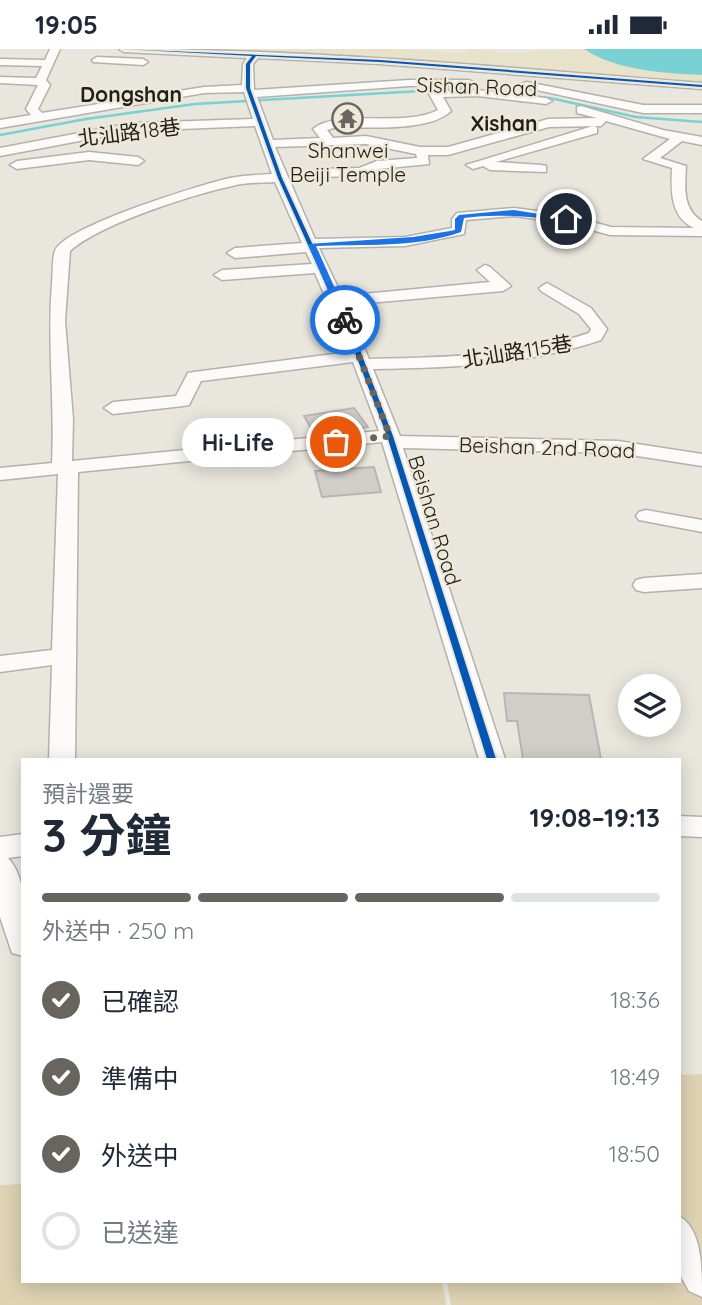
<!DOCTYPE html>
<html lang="zh-TW">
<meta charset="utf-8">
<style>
body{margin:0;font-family:Quicksand,"Noto Sans TC",sans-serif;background:#f2f2f3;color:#1f2937;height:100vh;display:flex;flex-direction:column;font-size:26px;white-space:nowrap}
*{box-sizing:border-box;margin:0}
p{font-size:23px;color:#747a83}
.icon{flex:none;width:38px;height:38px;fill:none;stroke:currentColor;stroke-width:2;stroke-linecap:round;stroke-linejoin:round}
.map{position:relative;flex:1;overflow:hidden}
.panel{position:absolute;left:21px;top:709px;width:660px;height:525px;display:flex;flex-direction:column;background:#fff;border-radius:0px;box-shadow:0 4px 18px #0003}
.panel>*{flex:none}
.tools{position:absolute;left:618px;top:625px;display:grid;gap:14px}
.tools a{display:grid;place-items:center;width:63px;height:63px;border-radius:50%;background:#fff;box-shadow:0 4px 18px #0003;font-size:35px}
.pin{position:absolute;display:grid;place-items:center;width:60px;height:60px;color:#fff;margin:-30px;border:4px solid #fff;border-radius:50%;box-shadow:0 2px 7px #0007}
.courier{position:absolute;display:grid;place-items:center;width:70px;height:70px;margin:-35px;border:5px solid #1a73e8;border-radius:50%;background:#fff;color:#222;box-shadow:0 2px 9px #0007}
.bubble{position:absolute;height:49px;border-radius:24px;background:#fff;box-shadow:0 4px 18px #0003;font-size:23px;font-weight:700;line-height:49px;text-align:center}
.summary em{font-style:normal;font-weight:700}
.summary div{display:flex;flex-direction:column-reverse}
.summary{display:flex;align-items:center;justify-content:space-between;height:119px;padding:0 21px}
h1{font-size:46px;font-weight:700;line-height:52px}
.bar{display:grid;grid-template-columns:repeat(4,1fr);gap:10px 7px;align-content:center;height:84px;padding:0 21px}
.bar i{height:9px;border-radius:5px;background:#e0e1e3}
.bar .current{background:#67655e}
.bar p{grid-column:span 4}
ol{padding:0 21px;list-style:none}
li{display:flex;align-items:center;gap:21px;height:77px}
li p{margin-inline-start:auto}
li .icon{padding:7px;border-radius:50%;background:#67655e;color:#fff;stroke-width:4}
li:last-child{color:#747a83}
li i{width:38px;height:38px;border:4px solid #e0e1e3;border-radius:50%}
.status{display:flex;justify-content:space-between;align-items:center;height:49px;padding:0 35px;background:#fff;direction:ltr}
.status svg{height:19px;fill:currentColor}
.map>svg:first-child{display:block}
</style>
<div class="status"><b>19:05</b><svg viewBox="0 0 49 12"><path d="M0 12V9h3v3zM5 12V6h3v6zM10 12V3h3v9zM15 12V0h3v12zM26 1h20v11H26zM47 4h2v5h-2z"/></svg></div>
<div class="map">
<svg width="702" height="1256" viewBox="0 0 702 1256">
<rect width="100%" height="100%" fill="#e9e6dd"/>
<g fill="#e0d3b4">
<path d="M702,1025V1256H451L447,1232H679V1026Z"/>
<path d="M23,1135V1232H442L446,1256H0V1136Z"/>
</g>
<path fill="#e8e2ca" d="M168,0H389L467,4L471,0L508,4L584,0L603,9L631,17L702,26V35L413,12Z"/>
<path fill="#78d1d2" d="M584,0H702V26C664,24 617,22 584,0Z"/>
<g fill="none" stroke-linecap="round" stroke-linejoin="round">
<path stroke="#78d1d2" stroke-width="2.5" d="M0,86L86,70L195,55L456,40L550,49L636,68L702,73"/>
</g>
<g fill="#d1cdc8" stroke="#bab5b0" stroke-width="2">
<path d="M354,359L368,378L315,386L304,367Z"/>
<path d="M374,418L381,443L322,448L315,422Z"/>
<path d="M504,644L589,646L601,710H523L517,672H507Z"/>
</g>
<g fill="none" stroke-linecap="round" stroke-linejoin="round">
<defs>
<g id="minor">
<path d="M50,0H60L46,31L50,36L38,60L42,64L204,38L242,36L243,15L247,9L124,3L119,0C314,0 508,19 702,34V40L380,15L258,9L253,15L254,41L409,31H469L475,34L469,37H409L257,48L273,91L320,89L313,80C338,59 404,79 438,61L429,45L431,43L478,41L546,49L552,52L546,55L478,47L443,48L451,62C428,84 365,77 334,79L327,81L333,89L366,87L420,98H448L548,70L597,69L577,64V58L581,57L663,81L702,88V96L682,92L660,109L686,117C685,137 682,160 702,172V187L610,186L566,174L514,167L466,171L464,185L405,197L319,199L342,247L490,233L477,221L485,216L490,218L511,237L503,242L346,256L369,310C443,308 518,308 589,284L591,280L579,265L541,242L539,239L547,234L591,259L607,280L601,291C527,316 450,319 373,320L400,387L618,392L702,405V417L618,404L403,399L505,710H479L382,393L78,423L75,710H49L52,616L0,623V607L52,601L58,425L0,431V419L52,414C55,354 47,294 52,234C53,224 52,211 55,202C63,178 202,135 230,129C244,126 258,126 272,125L255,77L132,82L0,107V99L132,74L253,70L244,43L204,44L0,79V71L31,66L26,60L38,36L0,34V28L36,29L42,17L0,16V10L45,11ZM606,72L670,90L643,110L672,119C671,141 670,168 694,179L611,178L567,166L514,159L457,164L452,170V179L405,188L315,190L275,98L366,95L416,105L417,109L377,112L359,119L318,120L311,124L318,128L361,127L379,120L429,115L428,106H448L549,78L601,77ZM275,133L302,194L235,199L227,204L235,209L306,203L312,215L222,221L214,226L222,231L315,224L349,303L194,323L188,324L176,347L113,353L104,359L113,365L183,357L189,356L201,332L353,313L379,382L72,412L73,370L65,272L70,202C100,175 191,146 232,137C246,133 261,134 275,133Z"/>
<path d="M97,8L143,10L148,13L143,16L93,13L92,11Z"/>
<path d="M527,33L643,56H702V64H643L523,38V34Z"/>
<path d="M593,77L597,78V84L496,113L541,116L546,117V123L490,121L483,117L473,120L466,116Z"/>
<path d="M89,103L138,108L144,112L138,116L89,111L17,120L10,116L17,112Z"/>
<path d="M646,461L702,471V483L639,471L636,467L639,463Z"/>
<path d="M702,525V539L644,543L636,541L633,536L636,531L644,529Z"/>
<path d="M679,767L702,768V788L679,787Z"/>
<path d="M23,785V807L8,809C30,832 23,877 23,907L12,904L0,868V788Z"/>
<path d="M679,1167C702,1180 702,1219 702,1248L689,1242L679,1224Z"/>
</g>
</defs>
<use href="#minor" stroke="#b4b1aa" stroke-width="3"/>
<use href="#minor" fill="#fcfbfa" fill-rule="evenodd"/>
<defs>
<path id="cycleway" d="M122,0L380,11L702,36V38L380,13L256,7L250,15V39L282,129L353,283L393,387L496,710H487L387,387L347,283L278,129L246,39V15L252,7Z"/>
</defs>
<use href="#cycleway" stroke="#eee8d8" stroke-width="4"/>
<use href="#cycleway" fill="#0057b8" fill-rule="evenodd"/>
</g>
<path fill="#1a73e8" d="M514,161L570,170L566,172C531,168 499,164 464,169L461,183C417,199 362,195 316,197L349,271L345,273L341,271L308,195L413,188L450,182L455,181V170L459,166Z"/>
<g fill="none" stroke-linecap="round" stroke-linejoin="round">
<path stroke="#67655e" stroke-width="7" stroke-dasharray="0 12.6" d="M336,393L390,387L345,271"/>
</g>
<defs>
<symbol id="temple-ring" viewBox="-11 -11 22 22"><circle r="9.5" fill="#eee8d8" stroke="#67655e" stroke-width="1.5"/><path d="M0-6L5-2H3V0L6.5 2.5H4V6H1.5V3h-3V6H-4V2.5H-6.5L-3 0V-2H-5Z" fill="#67655e"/></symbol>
</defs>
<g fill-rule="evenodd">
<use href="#temple-ring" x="330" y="52" width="35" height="35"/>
</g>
<g text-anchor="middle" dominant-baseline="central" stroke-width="5" stroke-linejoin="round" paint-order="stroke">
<g font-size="21" fill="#211f1a" stroke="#eee8d8">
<text transform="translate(477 37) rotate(2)">Sishan Road</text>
<text transform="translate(129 83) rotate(-7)">北汕路18巷</text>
<text transform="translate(517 302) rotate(-9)">北汕路115巷</text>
<text transform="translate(547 398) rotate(2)">Beishan 2nd Road</text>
<text transform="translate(435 471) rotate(73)">Beishan Road</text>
</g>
<g font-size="21" font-weight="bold" fill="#211f1a" stroke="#eee8d8">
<text x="131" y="45">Dongshan</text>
<text x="504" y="74">Xishan</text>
</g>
<g font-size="21" fill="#211f1a" stroke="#eee8d8">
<text x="348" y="101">Shanwei<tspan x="348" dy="24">Beiji Temple</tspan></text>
</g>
</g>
</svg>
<div class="tools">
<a><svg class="icon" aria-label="layers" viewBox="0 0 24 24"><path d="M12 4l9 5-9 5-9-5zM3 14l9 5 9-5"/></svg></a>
</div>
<div class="pin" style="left:336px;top:393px;background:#ea580c"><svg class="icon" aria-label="bag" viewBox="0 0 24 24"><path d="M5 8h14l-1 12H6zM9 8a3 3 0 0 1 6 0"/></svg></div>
<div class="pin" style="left:566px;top:170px;background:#1f2937"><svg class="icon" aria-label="home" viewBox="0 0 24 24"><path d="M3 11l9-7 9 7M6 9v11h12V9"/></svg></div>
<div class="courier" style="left:345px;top:271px"><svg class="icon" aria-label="bike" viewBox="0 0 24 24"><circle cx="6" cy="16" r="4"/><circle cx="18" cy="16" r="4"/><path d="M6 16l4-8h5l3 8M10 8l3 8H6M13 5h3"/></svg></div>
<div class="bubble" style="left:182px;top:369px;width:112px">Hi-Life</div>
<section class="panel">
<div class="summary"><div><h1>3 分鐘</h1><p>預計還要</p></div><em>19:08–19:13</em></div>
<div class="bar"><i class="current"></i><i class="current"></i><i class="current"></i><i></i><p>外送中 · 250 m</p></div>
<ol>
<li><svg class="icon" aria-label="check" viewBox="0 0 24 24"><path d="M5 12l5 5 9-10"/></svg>已確認<p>18:36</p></li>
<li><svg class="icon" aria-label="check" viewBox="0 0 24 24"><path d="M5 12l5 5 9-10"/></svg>準備中<p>18:49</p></li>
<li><svg class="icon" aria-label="check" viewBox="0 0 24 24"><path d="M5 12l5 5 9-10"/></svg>外送中<p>18:50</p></li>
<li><i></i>已送達</li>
</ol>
</section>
</div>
